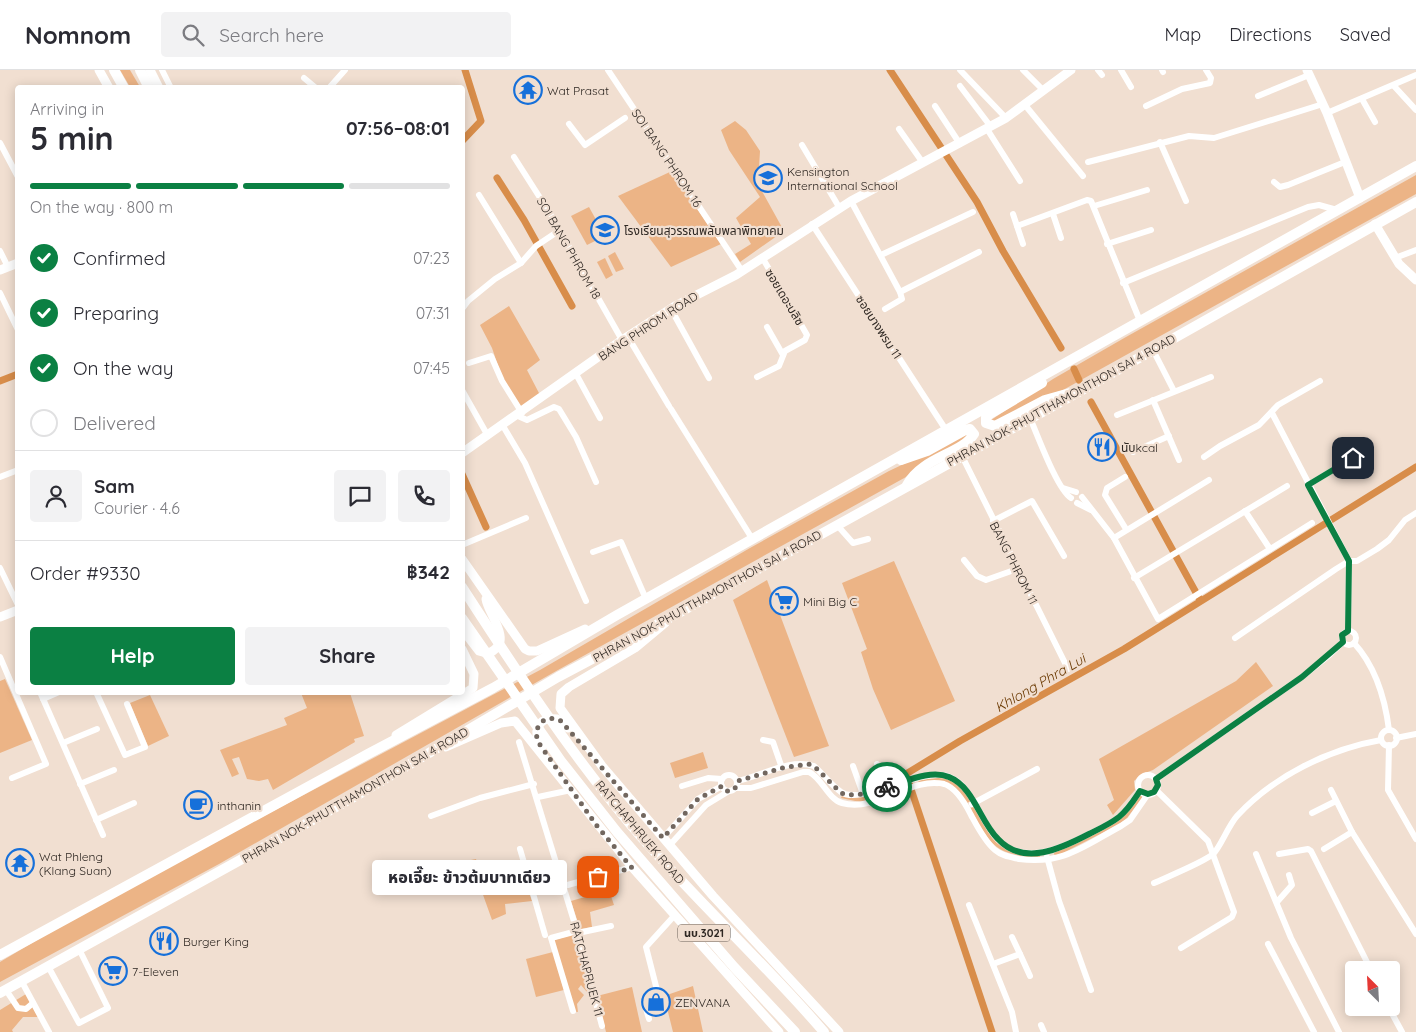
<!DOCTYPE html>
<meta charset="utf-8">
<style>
body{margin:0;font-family:Quicksand,"Noto Sans Thai",sans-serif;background:#f2f2f3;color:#2b2b33;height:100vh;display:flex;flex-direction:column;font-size:19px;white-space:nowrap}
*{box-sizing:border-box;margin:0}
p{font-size:16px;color:#7c7c81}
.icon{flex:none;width:28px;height:28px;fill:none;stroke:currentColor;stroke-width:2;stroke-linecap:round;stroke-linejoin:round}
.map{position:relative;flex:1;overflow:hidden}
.drawer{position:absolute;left:15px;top:15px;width:450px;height:610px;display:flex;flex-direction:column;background:#fff;border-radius:5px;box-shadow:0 2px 12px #0003}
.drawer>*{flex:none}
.needle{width:32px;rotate:336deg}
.controls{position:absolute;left:1345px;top:891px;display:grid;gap:10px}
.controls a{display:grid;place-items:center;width:55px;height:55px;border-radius:5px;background:#fff;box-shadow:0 2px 12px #0003;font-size:25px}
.pin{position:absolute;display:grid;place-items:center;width:42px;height:42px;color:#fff;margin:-21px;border-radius:10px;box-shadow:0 2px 8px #0006}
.courier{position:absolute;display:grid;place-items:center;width:50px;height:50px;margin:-25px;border:4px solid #0b8043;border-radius:50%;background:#fff;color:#222;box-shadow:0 1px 6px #0007}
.bubble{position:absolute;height:35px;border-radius:5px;background:#fff;box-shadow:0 2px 12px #0003;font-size:16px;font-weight:800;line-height:35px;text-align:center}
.overview em{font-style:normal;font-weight:800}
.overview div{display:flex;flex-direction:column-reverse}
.overview{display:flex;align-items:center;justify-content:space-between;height:85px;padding:0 15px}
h1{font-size:32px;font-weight:800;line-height:38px}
.bar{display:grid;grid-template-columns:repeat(4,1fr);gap:8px 5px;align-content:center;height:60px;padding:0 15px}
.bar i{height:6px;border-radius:4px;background:#e1e1e2}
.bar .active{background:#0b8043}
.bar p{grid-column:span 4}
.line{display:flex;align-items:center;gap:12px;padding:0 15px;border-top:1px solid #e1e1e2}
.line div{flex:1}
.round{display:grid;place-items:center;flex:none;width:52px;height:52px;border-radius:5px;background:#f2f2f3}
ol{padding:0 15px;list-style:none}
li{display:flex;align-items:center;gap:15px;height:55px}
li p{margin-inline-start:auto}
li .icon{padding:5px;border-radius:50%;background:#0b8043;color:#fff;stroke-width:4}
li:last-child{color:#7c7c81}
li i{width:28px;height:28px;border:2px solid #e1e1e2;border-radius:50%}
.action{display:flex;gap:10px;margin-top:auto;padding:10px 15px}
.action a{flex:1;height:58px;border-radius:5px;background:#0b8043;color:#fff;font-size:20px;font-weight:800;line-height:58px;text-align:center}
.action a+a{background:#f2f2f3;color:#2b2b33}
header{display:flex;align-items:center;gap:30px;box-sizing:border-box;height:70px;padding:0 25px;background:#fff;border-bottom:1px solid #e1e1e2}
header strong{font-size:24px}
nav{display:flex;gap:28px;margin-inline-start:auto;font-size:18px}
.search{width:350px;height:45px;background:#f2f2f3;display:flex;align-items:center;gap:12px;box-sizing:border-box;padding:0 18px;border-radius:5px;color:#7c7c81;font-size:19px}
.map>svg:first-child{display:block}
</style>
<header>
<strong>Nomnom</strong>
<div class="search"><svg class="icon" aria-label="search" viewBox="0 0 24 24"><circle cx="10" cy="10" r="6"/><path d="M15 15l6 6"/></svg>Search here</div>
<nav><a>Map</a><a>Directions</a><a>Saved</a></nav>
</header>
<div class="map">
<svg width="1416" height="962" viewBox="0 0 1416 962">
<rect width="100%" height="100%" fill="#f1dfd1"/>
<g fill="#ecb486">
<path d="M120,0H130L140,17H130Z"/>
<path d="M735,51L746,60L760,81L758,114L784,161L740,192L735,184L751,174L736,148L760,127L729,80L721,60Z"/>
<path d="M672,101L721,174L671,197L618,126Z"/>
<path d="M1416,105V124L1063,320L993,353L991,350L1053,309L1126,267Z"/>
<path d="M589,137L605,166L587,175L571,146Z"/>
<path d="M615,182L624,199L616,202L608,186Z"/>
<path d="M605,188L613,205L606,209L597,192Z"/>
<path d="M509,236L540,290L527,300L540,325L521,337L502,307L492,278L480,255Z"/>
<path d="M967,364L964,370L921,395L906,407L558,600L219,794L0,912V892L86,841L211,774L540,600L750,478L889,401Z"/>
<path d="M894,491L955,631L891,660L873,619L861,582L867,579L842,513Z"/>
<path d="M767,510L829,676L794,687L733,530Z"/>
<path d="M1256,592L1273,616L1153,700L1142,704L1134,711L1135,720L1113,745L1107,735L1114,730L1099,689L1236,611Z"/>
<path d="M5,609L32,670L0,683V611Z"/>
<path d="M301,623H350L364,666L354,669L355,672L273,720L268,709L259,711L247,709L239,687L232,689L239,704L232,707L220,680L287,655L284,648L307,638Z"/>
<path d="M150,625L169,666L148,676L130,633Z"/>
<path d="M703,682L708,698L675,708L670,693Z"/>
<path d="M944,707L958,714L971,731L967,733L956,719L919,713L918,710Z"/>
<path d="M899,716L900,720L860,732L841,728L842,726L864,727Z"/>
<path d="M1140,724L1143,727L1127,748L1118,755L1055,787L1054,783L1111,755Z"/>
<path d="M974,737L1006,778L1040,785V789C994,783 992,778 970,738Z"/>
<path d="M476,789L478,795L492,792L499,818L526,814L532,831L505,834L506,844L492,850L482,822H476L473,808L476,807L471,790Z"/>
<path d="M609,820L614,835L590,842L592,857L580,859L571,831Z"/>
<path d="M575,864L592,928L581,915L578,919L584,925L577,934L578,942L573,941L554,870Z"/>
<path d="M553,882L564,920L536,927L526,889Z"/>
<path d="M693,916L703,962H673L664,926Z"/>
<path d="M632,917L642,962H606L597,926Z"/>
<path d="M26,924L38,947H23L12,960L13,962H0V940Z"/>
</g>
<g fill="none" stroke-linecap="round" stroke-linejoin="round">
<g stroke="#d88d4a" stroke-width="7">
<path d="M890,0L977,132L1003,181L1061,278"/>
<path d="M462,71L481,51L465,0"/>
<path d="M497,108L524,150L572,236"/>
<path d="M1074,299L1079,310"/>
<path d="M0,311L18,304"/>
<path d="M1091,332L1199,528"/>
<path d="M462,404L486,457"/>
<path d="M992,962L906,704L960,671L1124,579L1416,397"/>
</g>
<g stroke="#fff" stroke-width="6">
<path d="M162,0L171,18"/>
<path d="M608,0L742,201"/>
<path d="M960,0L1006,48"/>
<path d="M1023,0L1044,21"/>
<path d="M1098,0L1102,5"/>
<path d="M1121,0L1131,17"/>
<path d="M1162,0L1163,2"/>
<path d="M304,8L316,18"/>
<path d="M960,16L991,57"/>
<path d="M1394,16L1416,40"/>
<path d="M329,18L345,0"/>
<path d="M1258,26L1309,5"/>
<path d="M1362,29L1375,52"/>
<path d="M1025,35L1083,106"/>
<path d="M935,36L960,74"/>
<path d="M1146,36L1182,19L1210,13L1211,8L1206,0"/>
<path d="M1327,43L1416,5"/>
<path d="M569,54L585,75L625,48"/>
<path d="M899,59L923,93"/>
<path d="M987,59L1020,111"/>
<path d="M1160,72L1186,131"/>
<path d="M0,73L18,107"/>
<path d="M802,75L839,137"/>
<path d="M514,87L551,145L622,270"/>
<path d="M1088,92L1189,66L1214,68L1323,34"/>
<path d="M1274,112L1280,117L1288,115L1345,92"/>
<path d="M479,125L521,193"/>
<path d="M851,131L900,222L902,229L885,239"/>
<path d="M1094,136L1147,120"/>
<path d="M1013,144L1023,174"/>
<path d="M1053,144L1061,168"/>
<path d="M812,154L946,360"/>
<path d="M1017,156L1087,130L1091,131L1140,251"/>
<path d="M1107,174L1151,160"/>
<path d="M0,181L8,197"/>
<path d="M881,185L973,142"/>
<path d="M1395,188L1416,180"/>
<path d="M1123,213L1308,137L1319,135L1337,140"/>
<path d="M900,222L979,182"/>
<path d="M0,223L18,260"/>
<path d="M462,239L468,231L495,209L521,193L536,176L560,160"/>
<path d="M671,239L709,308"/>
<path d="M767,257L783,285"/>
<path d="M628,267L669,336"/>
<path d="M1153,280L1174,321"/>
<path d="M469,293L491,286L502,311L522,343"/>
<path d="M576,304L600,348"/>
<path d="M757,307L779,296L785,281L805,270L807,265L762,187"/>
<path d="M462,320L488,366"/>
<path d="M1153,330L1179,390"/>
<path d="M671,339L753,470"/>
<path d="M1272,343L1349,491L1348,561"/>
<path d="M1117,345L1211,307"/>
<path d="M518,346L527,350L554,337L559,339L576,367L596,412"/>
<path d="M1030,348C1038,366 1057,419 1071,428"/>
<path d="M503,356L525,393L586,531"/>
<path d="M1133,382L1169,366"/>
<path d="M962,386L1068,599"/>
<path d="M1204,387L1220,376L1259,355L1278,335L1320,311"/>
<path d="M0,407L18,400"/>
<path d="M1125,407L1107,418L1105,425L1126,459"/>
<path d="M1308,415L1353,388"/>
<path d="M1063,418L1076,422"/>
<path d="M1082,427L1114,468L1158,549L1312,453"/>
<path d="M1077,433L1091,440"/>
<path d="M1245,441L1270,479"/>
<path d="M993,451L1032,431L1064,486"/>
<path d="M837,455L853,473L868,469"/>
<path d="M1114,468L1209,410"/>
<path d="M462,475L526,448"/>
<path d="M593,482L621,472L646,529"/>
<path d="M964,490L977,506L986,510L1017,499"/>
<path d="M0,498L18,535"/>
<path d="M1134,508L1287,416"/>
<circle cx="1349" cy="568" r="7"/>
<path d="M1235,568L1336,499L1349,491H1357L1377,479L1389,470L1405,450L1416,443"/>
<path d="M1354,573C1376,597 1385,628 1389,660"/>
<path d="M0,587L46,694L12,708"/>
<path d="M40,622L103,765"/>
<path d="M96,622L125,685L145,677L127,634"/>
<path d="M43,629L59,622"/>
<circle cx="1389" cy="668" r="8"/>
<path d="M1396,668L1416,664"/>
<path d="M763,670L773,672L782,698"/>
<path d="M519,672L577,861L602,956"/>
<path d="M63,673L97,659"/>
<path d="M1389,675L1388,720L1416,769"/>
<path d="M877,694L886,717"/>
<path d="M853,696L863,724"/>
<circle cx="729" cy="713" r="8"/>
<circle cx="1148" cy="715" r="10"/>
<path d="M1156,709L1302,607L1327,587L1343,572"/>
<path d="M738,711C761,706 790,688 814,696C823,704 831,715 841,722C860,736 919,698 947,706C973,714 980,752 998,770C1025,796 1062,778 1089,764C1099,759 1110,754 1119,747C1128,740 1134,730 1140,721"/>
<path d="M80,714L114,700"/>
<path d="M682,716L708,708L722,709"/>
<path d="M736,718H751L803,702H809C822,708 828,729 842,733C877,743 911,706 944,714C957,718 966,735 971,745C977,756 985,772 995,780C1002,786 1010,787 1019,789C1063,795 1084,776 1121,756L1130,750L1148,724"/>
<path d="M1156,720L1208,771L1234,842L1232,847L1181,878"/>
<path d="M1331,720L1352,762L1416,864"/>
<path d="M538,727L571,720"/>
<path d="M972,734L1037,699"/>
<path d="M1312,743L1336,731"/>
<path d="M431,746L480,728L534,714"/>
<path d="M96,750L134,733"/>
<path d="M663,768L698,729L722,716"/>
<path d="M669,776L706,735L729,721"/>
<path d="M520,779L530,813"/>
<path d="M1324,779L1352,762"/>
<path d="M1256,784L1291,868L1339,962"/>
<path d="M1279,784L1308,779L1311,781L1371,900"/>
<path d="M1047,787L1059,831L1091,920"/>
<path d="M1154,813C1167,807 1204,792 1213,784C1220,778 1228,756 1237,746C1274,706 1329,679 1381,670"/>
<path d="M564,816L632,797"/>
<path d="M1277,832L1292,815L1289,805"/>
<path d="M969,835L1012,942L1016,962"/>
<path d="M578,863L611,856"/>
<path d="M545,865L530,813L561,807"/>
<path d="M1268,874L1314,962"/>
<path d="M1020,884L1030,906"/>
<path d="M993,894L1020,884L1012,867"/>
<path d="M49,898L79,953L108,938L80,881"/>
<path d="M22,912L49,962"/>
<path d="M6,920L18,938L26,939L33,933"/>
<path d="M1389,938L1402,962"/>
<path d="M573,941L551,868L577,861"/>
<path d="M649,949L644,932L659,928L646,877L674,846"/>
<path d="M1041,955L1044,962"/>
</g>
<g stroke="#fff" stroke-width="9">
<path d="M99,0L109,18"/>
<path d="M150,0L159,18"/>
<path d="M1307,0L1327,43L1360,128"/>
<path d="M1375,154L1399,194L1416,210"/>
<path d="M0,200L18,193"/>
<path d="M462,383L622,270L675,236L736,205L851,131L1006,48L1071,0"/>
<path d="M462,489L525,579L529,581H537L585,559"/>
<path d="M0,547L18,540"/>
<path d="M665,553L635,578L569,617L561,624L560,638L602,696L713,826L839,962"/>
<path d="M462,559L479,581C485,583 490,584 494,580C511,569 488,543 486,529"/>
<path d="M396,665L473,618L474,604L462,579"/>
<path d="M446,677L501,653L515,651L632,797L779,962"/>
<path d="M542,677C532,663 537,646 557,649L568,658"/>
</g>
<g stroke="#fff" stroke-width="10">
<path d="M114,0L124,18"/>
<path d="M140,0L149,18"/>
<path d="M1042,313L990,344L986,347V353L995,356L1045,330L1070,323"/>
<path d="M901,390L927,381L965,360L970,359L974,364C962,384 922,387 907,415"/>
<path d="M462,517C515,599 568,680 631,755C692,827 762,890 824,962"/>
<path d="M462,548L561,691L617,762L734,897L795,962"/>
<path d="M0,885L368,684L493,618L617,545L1416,96"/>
<path d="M0,923L356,726L558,607L673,546L1082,320L1416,132"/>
</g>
</g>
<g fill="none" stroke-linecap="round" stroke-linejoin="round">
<path stroke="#72675f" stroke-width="5" stroke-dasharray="0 9" d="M598,807L632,798L597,756L538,672C532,655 546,643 561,651L663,768L698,729L722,716L727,721H732L737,716L738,711L782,698L808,694L814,696L841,723L848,725L863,724L887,717"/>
<path stroke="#0b8043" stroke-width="6" d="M887,717C905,712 930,699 949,707C974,717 980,752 998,769C1024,797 1062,778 1089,764C1099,759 1110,754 1119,747C1128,740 1134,730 1140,721L1148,724L1154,722L1158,715L1156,709L1302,607L1343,572L1342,565L1348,561L1349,491L1308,415L1353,388"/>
</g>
<defs>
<symbol id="temple-ring" viewBox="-11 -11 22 22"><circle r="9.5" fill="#f1dfd1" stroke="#1670da" stroke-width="1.5"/><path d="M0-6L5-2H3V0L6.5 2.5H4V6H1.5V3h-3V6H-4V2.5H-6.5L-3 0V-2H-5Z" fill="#1670da"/></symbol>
<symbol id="school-ring" viewBox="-11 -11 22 22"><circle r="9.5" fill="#f1dfd1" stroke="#1670da" stroke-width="1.5"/><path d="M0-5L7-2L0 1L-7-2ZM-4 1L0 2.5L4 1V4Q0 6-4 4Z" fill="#1670da"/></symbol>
<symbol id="restaurant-ring" viewBox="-11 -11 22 22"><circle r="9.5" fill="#f1dfd1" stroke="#1670da" stroke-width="1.5"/><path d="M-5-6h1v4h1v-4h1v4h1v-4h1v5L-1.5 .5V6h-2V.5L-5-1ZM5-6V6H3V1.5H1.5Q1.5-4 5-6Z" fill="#1670da"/></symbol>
<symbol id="supermarket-ring" viewBox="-11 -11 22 22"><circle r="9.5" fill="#f1dfd1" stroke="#1670da" stroke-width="1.5"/><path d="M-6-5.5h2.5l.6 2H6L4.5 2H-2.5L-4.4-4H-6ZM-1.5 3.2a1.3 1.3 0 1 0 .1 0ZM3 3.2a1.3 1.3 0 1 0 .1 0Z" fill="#1670da"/></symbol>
<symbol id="cafe-ring" viewBox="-11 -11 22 22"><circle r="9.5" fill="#f1dfd1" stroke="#1670da" stroke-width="1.5"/><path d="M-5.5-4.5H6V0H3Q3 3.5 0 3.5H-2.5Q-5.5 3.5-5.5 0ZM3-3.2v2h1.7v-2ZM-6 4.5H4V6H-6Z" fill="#1670da"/></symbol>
<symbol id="shop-ring" viewBox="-11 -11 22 22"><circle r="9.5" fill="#f1dfd1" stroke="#1670da" stroke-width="1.5"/><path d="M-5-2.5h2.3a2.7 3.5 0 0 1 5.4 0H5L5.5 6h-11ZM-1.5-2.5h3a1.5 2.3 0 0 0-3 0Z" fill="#1670da"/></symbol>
</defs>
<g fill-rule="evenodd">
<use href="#temple-ring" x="512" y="4" width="32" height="32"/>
<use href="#school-ring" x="752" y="92" width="32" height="32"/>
<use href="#school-ring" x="589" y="144" width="32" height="32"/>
<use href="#restaurant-ring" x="1086" y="361" width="32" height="32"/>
<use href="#supermarket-ring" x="768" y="515" width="32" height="32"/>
<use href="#cafe-ring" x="182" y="719" width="32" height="32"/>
<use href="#temple-ring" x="4" y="777" width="32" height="32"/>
<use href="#restaurant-ring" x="148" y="855" width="32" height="32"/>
<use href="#supermarket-ring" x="97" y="885" width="32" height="32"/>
<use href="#shop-ring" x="640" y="916" width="32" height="32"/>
</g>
<g text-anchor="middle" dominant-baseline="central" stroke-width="4.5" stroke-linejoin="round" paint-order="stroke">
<rect fill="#f1dfd1" stroke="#685e56" stroke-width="1" x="678" y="854.5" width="52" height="17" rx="4"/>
<g font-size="11" font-weight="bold" fill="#2e2722">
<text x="704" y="863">นบ.3021</text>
</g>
<g font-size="12" fill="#2e2722" stroke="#f1dfd1" text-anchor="start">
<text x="547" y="20">Wat Prasat</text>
<text x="787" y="101">Kensington<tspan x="787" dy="14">International School</tspan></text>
<text x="624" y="160">โรงเรียนสุวรรณพลับพลาพิทยาคม</text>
<text x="1121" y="377">นับkcal</text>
<text x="803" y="531">Mini Big C</text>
<text x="217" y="735">inthanin</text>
<text x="39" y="786">Wat Phleng<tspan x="39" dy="14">(Klang Suan)</tspan></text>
<text x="183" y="871">Burger King</text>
<text x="132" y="901">7-Eleven</text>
<text x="675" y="932">ZENVANA</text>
</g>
<g font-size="12" fill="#2e2722" stroke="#f1dfd1">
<text transform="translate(667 88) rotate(56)">SOI BANG PHROM 16</text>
<text transform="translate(569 178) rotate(60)">SOI BANG PHROM 18</text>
<text transform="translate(785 227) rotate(59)">ซอยเดอะบลิซ</text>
<text transform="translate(648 256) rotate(-33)">BANG PHROM ROAD</text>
<text transform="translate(879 257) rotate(57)">ซอยบางพรม 11</text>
<text transform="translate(1061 330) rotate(-29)">PHRAN NOK-PHUTTHAMONTHON SAI 4 ROAD</text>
<text transform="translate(1014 493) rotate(63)">BANG PHROM 11</text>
<text transform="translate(707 526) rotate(-29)">PHRAN NOK-PHUTTHAMONTHON SAI 4 ROAD</text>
<text transform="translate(355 725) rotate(-30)">PHRAN NOK-PHUTTHAMONTHON SAI 4 ROAD</text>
<text transform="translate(640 762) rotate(50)">RATCHAPHRUEK ROAD</text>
<text transform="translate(587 899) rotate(75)">RATCHAPRUEK 11</text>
</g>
<g font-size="14" font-style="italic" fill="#6b3a03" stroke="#f1dfd1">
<text transform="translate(1040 613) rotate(-30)">Khlong Phra Lui</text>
</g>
</g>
</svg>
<div class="controls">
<a><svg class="needle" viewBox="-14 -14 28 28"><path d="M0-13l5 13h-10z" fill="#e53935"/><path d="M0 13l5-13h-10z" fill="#7c7c81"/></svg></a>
</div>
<div class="pin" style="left:598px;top:807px;background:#ea580c"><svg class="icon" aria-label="bag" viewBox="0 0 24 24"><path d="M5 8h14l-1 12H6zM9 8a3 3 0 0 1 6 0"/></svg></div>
<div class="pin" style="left:1353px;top:388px;background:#1f2937"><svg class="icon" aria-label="home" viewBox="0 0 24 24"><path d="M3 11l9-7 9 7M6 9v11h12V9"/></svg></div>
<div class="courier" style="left:887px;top:717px"><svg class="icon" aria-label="bike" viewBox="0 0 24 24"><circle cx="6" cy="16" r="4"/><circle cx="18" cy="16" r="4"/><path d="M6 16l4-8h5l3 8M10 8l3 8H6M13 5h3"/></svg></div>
<div class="bubble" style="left:372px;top:790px;width:195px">หอเจี๊ยะ ข้าวต้มบาทเดียว</div>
<section class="drawer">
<div class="overview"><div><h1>5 min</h1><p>Arriving in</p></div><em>07:56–08:01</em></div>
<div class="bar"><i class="active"></i><i class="active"></i><i class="active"></i><i></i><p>On the way · 800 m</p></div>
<ol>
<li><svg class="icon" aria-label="check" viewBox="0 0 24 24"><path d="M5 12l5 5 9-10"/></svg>Confirmed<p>07:23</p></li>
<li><svg class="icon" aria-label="check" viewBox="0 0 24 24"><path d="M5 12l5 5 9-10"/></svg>Preparing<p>07:31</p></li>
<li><svg class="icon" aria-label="check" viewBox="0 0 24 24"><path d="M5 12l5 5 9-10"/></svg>On the way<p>07:45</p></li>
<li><i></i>Delivered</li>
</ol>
<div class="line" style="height:90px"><a class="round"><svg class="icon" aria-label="person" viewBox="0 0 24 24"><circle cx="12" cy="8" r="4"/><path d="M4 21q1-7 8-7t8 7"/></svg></a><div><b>Sam</b><p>Courier · 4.6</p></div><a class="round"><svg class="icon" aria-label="chat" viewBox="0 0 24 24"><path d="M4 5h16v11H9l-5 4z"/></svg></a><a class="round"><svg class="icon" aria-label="phone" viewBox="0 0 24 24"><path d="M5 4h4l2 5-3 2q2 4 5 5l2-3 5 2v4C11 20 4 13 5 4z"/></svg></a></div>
<div class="line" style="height:65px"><div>Order #9330</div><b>฿342</b></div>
<div class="action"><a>Help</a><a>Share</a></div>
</section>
</div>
